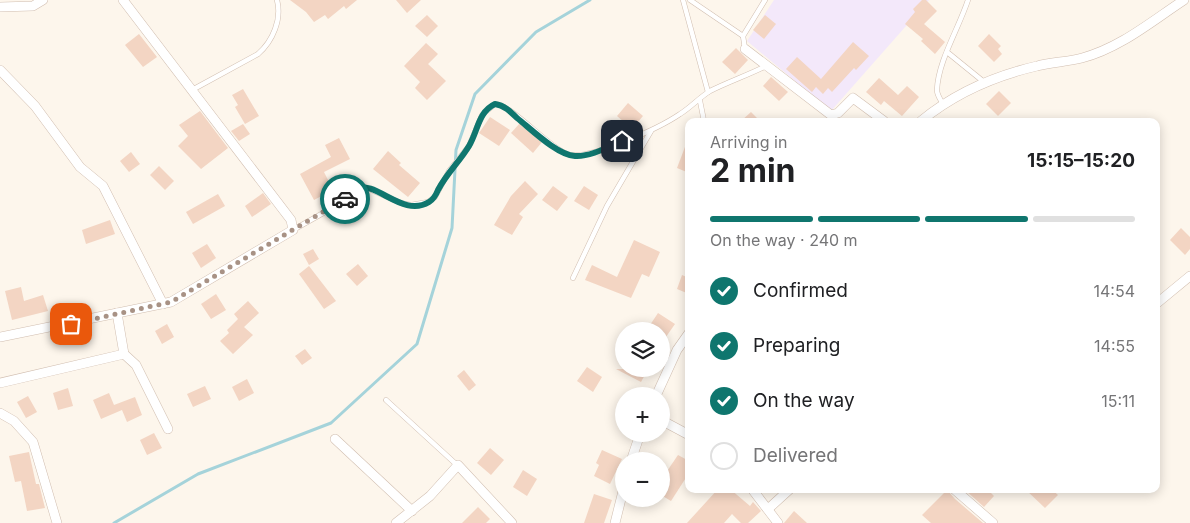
<!DOCTYPE html>
<meta charset="utf-8">
<style>
body{margin:0;font-family:Inter,sans-serif;background:#f6f6f6;color:#202124;height:100vh;display:flex;flex-direction:column;font-size:19px;white-space:nowrap}
*{box-sizing:border-box;margin:0}
p{font-size:16px;color:#757577}
.icon{flex:none;width:28px;height:28px;fill:none;stroke:currentColor;stroke-width:2;stroke-linecap:round;stroke-linejoin:round}
.map{position:relative;flex:1;overflow:hidden}
.side{position:absolute;left:685px;top:118px;width:475px;height:375px;display:flex;flex-direction:column;background:#fff;border-radius:10px;box-shadow:0 2px 12px #0003}
.side>*{flex:none}
.fabs{position:absolute;left:615px;top:322px;display:grid;gap:10px}
.fabs a{display:grid;place-items:center;width:55px;height:55px;border-radius:50%;background:#fff;box-shadow:0 2px 12px #0003;font-size:25px}
.pin{position:absolute;display:grid;place-items:center;width:42px;height:42px;color:#fff;margin:-21px;border-radius:10px;box-shadow:0 2px 8px #0006}
.courier{position:absolute;display:grid;place-items:center;width:50px;height:50px;margin:-25px;border:4px solid #0f766e;border-radius:50%;background:#fff;color:#222;box-shadow:0 1px 6px #0007}
.summary em{font-style:normal;font-weight:700}
.summary div{display:flex;flex-direction:column-reverse}
.summary{display:flex;align-items:center;justify-content:space-between;height:85px;padding:0 25px}
h1{font-size:32px;font-weight:700;line-height:38px}
.bar{display:grid;grid-template-columns:repeat(4,1fr);gap:8px 5px;align-content:center;height:60px;padding:0 25px}
.bar i{height:6px;border-radius:4px;background:#e0e0e0}
.bar .selected{background:#0f766e}
.bar p{grid-column:span 4}
ol{padding:0 25px;list-style:none}
li{display:flex;align-items:center;gap:15px;height:55px}
li p{margin-inline-start:auto}
li .icon{padding:5px;border-radius:50%;background:#0f766e;color:#fff;stroke-width:4}
li:last-child{color:#757577}
li i{width:28px;height:28px;border:2px solid #e0e0e0;border-radius:50%}
.map>svg:first-child{display:block}
</style>
<div class="map">
<svg width="1190" height="523" viewBox="0 0 1190 523">
<rect width="100%" height="100%" fill="#fdf6ec"/>
<path fill="#f3e8fa" d="M774,0H929L831,111L747,41Z"/>
<g fill="none" stroke-linecap="round" stroke-linejoin="round">
<path stroke="#a5d3da" stroke-width="3" d="M114,523L198,474L331,423L417,344L452,228L456,150L475,94L536,32L590,0"/>
</g>
<g fill="#f3d5c3">
<path d="M290,0H357L346,9L344,6L328,19L325,15L314,22L306,12Z"/>
<path d="M396,0H421L407,13Z"/>
<path d="M922,0H926L937,11L924,24L945,42L935,54L921,41L923,39L905,24L915,12L913,9Z"/>
<path d="M427,15L438,26L427,37L415,26Z"/>
<path d="M765,15L776,24L764,39L753,30Z"/>
<path d="M139,34L157,57L143,67L125,45Z"/>
<path d="M989,34L1001,46L998,49L1002,54L994,62L978,46Z"/>
<path d="M853,42L869,56L856,70L854,68L832,92L828,88L823,94L816,87L812,92L786,69L797,57L821,79Z"/>
<path d="M426,43L438,54L428,64L446,81L427,100L415,88L420,82L404,66Z"/>
<path d="M736,48L748,60L735,74L722,62Z"/>
<path d="M771,77L788,92L779,101L763,86Z"/>
<path d="M879,78L898,95L907,86L919,97L902,116L884,101L881,105L866,92Z"/>
<path d="M243,89L259,116L245,124L235,107L238,105L232,95Z"/>
<path d="M999,91L1011,103L998,116L986,104Z"/>
<path d="M628,103L643,116L632,129L617,116Z"/>
<path d="M200,111L228,148L201,169L178,146L188,136L179,125Z"/>
<path d="M751,112L760,121H741Z"/>
<path d="M490,117L510,130L499,146L479,133Z"/>
<path d="M520,123L542,142L533,153L511,133Z"/>
<path d="M243,124L250,134L239,141L231,131Z"/>
<path d="M339,138L350,159L324,172L333,190L314,200L300,174L331,157L325,145Z"/>
<path d="M688,139H689V173L677,168Z"/>
<path d="M388,151L401,163L399,165L420,183L408,197L373,169Z"/>
<path d="M131,152L140,164L129,172L120,161Z"/>
<path d="M159,166L174,181L165,190L150,175Z"/>
<path d="M525,181L538,194L519,214L523,217L512,235L494,225L511,196Z"/>
<path d="M553,186L568,197L557,211L542,200Z"/>
<path d="M584,186L598,195L589,210L574,201Z"/>
<path d="M263,193L271,204L252,217L245,206Z"/>
<path d="M218,194L225,206L193,224L186,212Z"/>
<path d="M110,220L115,234L86,244L82,230Z"/>
<path d="M1181,228L1190,237V249L1185,255L1170,240Z"/>
<path d="M634,240L660,252L649,277L642,274L631,298L585,280L592,265L617,277Z"/>
<path d="M207,244L216,258L201,268L192,253Z"/>
<path d="M313,249L319,259L309,265L303,254Z"/>
<path d="M358,264L368,276L357,286L346,274Z"/>
<path d="M309,266L336,301L324,309L299,274Z"/>
<path d="M682,275L689,278V294L677,289Z"/>
<path d="M21,287L24,301L43,295L48,311L12,320L5,291Z"/>
<path d="M216,294L226,310L211,319L201,304Z"/>
<path d="M248,301L259,313L244,327L253,335L233,354L220,341L229,333L227,330L238,319L234,314Z"/>
<path d="M658,313L675,324L661,344V331H652L648,328Z"/>
<path d="M167,324L174,337L162,344L155,331Z"/>
<path d="M305,349L312,358L302,365L295,356Z"/>
<path d="M587,367L602,377L593,392L577,381Z"/>
<path d="M616,369H642L647,371L641,382Z"/>
<path d="M464,370L476,385L469,391L457,376Z"/>
<path d="M247,379L254,393L239,401L232,387Z"/>
<path d="M205,386L211,399L193,407L187,394Z"/>
<path d="M68,388L73,406L58,410L53,393Z"/>
<path d="M109,393L114,405L135,397L142,415L127,422L122,410L101,419L93,400Z"/>
<path d="M28,396L37,412L26,418L17,402Z"/>
<path d="M154,433L162,448L147,455L140,440Z"/>
<path d="M490,448L504,460L491,475L477,463Z"/>
<path d="M602,450L622,459L610,484L594,476L599,465L596,463Z"/>
<path d="M29,452L36,484H39L45,508L27,511L21,481L15,482L9,456Z"/>
<path d="M678,455L689,461V473L671,501L661,495V480Z"/>
<path d="M523,470L537,479L527,496L513,487Z"/>
<path d="M718,489H730L750,506L753,502L761,511L748,523H741L732,514L724,523H687Z"/>
<path d="M964,489H987L994,496L984,507Z"/>
<path d="M1025,489H1051L1058,495L1045,508Z"/>
<path d="M947,490L955,499L983,523H931L922,515Z"/>
<path d="M594,494L612,500L604,523H584Z"/>
<path d="M478,507L490,519L486,523H462Z"/>
<path d="M794,511L807,523H784Z"/>
</g>
<g fill="none" stroke-linecap="round" stroke-linejoin="round">
<defs>
<g id="service">
<path d="M683,0L708,92"/>
<path d="M690,0L743,36"/>
<path d="M745,49L743,36L765,0"/>
<path d="M947,52L984,82"/>
<path d="M192,90L258,54C273,41 282,19 277,0"/>
<path d="M700,101L704,121"/>
<path d="M943,104C940,99 937,95 937,90C938,61 959,28 968,0"/>
<path d="M293,230L341,203L354,189L367,188L401,203L411,205L428,202L435,197L449,171L469,146L482,115L495,104C512,105 546,145 567,154C587,162 661,127 680,114C690,108 700,97 710,91C728,82 748,75 766,66"/>
<path d="M573,278L607,206L651,131"/>
<path d="M386,400L457,465"/>
</g>
<g id="minor">
<path d="M0,7L33,6L43,0"/>
<path d="M745,49L831,115L838,113L853,98L884,121"/>
<path d="M0,70L35,106L80,167L103,186L163,304"/>
<path d="M921,121C955,93 994,76 1037,66C1052,62 1067,62 1082,58C1120,48 1152,21 1184,0"/>
<path d="M1156,304L1190,276"/>
<path d="M117,313L124,354L136,365L168,429"/>
<path d="M0,337L171,302L293,230L291,220L123,0"/>
<path d="M0,383L124,354"/>
<path d="M656,396L677,350L689,333"/>
<path d="M0,413L14,421L33,442L57,523"/>
<path d="M661,420L689,435"/>
<path d="M335,439L412,511"/>
<path d="M631,461L640,434"/>
<path d="M752,489L778,523"/>
<path d="M954,489L993,523"/>
<path d="M768,509L790,489"/>
<path d="M396,523L430,496L458,465L512,523"/>
<path d="M615,523L624,487"/>
</g>
</defs>
<use href="#service" stroke="#d1beb0" stroke-width="5.5"/>
<use href="#minor" stroke="#d1beb0" stroke-width="10"/>
<use href="#service" stroke="#fff" stroke-width="4.5"/>
<use href="#minor" stroke="#fff" stroke-width="9"/>
</g>
<g fill="none" stroke-linecap="round" stroke-linejoin="round">
<path stroke="#a89285" stroke-width="5" stroke-dasharray="0 9" d="M71,324L171,302L345,199"/>
<path stroke="#0f766e" stroke-width="6" d="M345,199C348,195 351,190 356,188C377,181 403,218 429,202C434,199 436,195 438,190C447,173 460,161 469,146C478,131 478,112 495,104C504,105 511,112 517,118C531,129 557,155 575,156C590,157 608,147 622,141"/>
</g>
</svg>
<div class="fabs">
<a><svg class="icon" aria-label="layers" viewBox="0 0 24 24"><path d="M12 4l9 5-9 5-9-5zM3 14l9 5 9-5"/></svg></a>
<a>+</a>
<a>−</a>
</div>
<div class="pin" style="left:71px;top:324px;background:#ea580c"><svg class="icon" aria-label="bag" viewBox="0 0 24 24"><path d="M5 8h14l-1 12H6zM9 8a3 3 0 0 1 6 0"/></svg></div>
<div class="pin" style="left:622px;top:141px;background:#1f2937"><svg class="icon" aria-label="home" viewBox="0 0 24 24"><path d="M3 11l9-7 9 7M6 9v11h12V9"/></svg></div>
<div class="courier" style="left:345px;top:199px"><svg class="icon" aria-label="car" viewBox="0 0 24 24"><path d="M5 17H2v-5l4-1 3-4h7l3 4 3 1v5h-3M9 17h6M6 11h13"/><circle cx="7" cy="17" r="2"/><circle cx="17" cy="17" r="2"/></svg></div>
<section class="side">
<div class="summary"><div><h1>2 min</h1><p>Arriving in</p></div><em>15:15–15:20</em></div>
<div class="bar"><i class="selected"></i><i class="selected"></i><i class="selected"></i><i></i><p>On the way · 240 m</p></div>
<ol>
<li><svg class="icon" aria-label="check" viewBox="0 0 24 24"><path d="M5 12l5 5 9-10"/></svg>Confirmed<p>14:54</p></li>
<li><svg class="icon" aria-label="check" viewBox="0 0 24 24"><path d="M5 12l5 5 9-10"/></svg>Preparing<p>14:55</p></li>
<li><svg class="icon" aria-label="check" viewBox="0 0 24 24"><path d="M5 12l5 5 9-10"/></svg>On the way<p>15:11</p></li>
<li><i></i>Delivered</li>
</ol>
</section>
</div>
